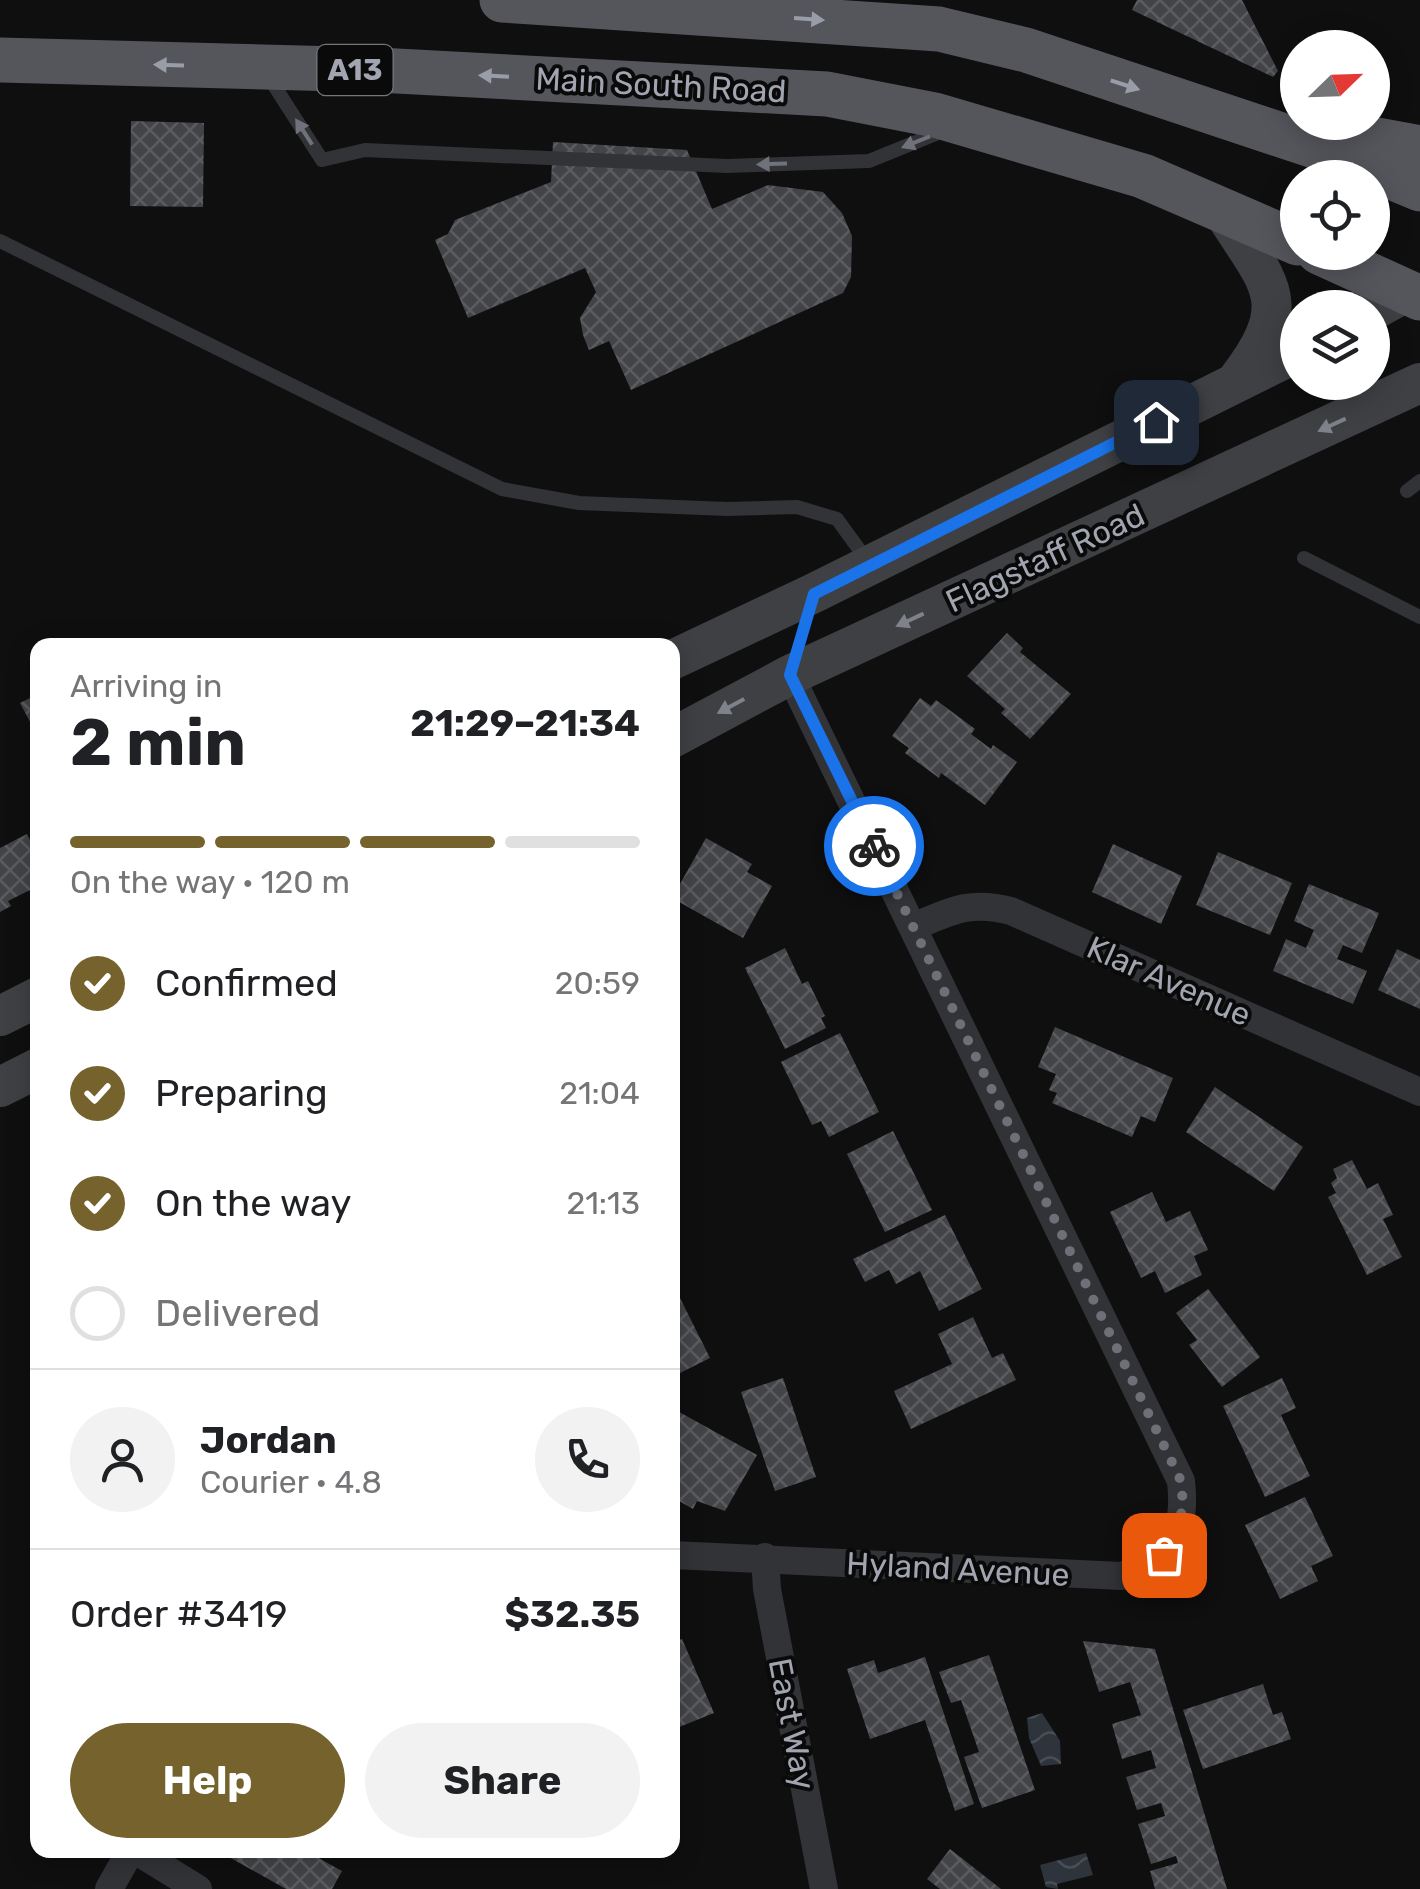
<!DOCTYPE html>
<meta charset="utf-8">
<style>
body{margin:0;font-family:Rubik,sans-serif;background:#f2f2f2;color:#202124;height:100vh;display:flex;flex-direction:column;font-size:38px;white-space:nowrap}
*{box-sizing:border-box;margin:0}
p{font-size:32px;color:#757577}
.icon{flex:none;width:55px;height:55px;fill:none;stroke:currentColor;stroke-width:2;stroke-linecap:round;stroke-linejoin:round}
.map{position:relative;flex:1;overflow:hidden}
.sheet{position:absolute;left:30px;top:638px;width:650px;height:1220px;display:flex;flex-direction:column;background:#fff;border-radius:20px;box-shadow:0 5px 25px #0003}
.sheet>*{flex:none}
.needle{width:65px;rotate:67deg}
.buttons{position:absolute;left:1280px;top:30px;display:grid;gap:20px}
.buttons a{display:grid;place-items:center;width:110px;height:110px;border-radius:50%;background:#fff;box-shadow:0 5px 25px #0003;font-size:50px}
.pin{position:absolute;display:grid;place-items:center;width:85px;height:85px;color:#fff;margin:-42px;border-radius:20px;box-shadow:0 5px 15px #0006}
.courier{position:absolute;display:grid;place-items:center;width:100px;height:100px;margin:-50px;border:8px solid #1a73e8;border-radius:50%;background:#fff;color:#222;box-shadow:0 2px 12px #0007}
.overview em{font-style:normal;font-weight:700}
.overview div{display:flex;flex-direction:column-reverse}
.overview{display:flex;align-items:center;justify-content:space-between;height:170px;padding:0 40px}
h1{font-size:65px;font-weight:700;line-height:75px}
.bar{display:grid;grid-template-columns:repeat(4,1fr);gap:15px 10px;align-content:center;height:120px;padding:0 40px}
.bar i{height:12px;border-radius:8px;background:#e0e0e0}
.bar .active{background:#75622d}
.bar p{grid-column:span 4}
.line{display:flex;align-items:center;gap:25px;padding:0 40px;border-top:2px solid #e0e0e0}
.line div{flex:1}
.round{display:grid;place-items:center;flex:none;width:105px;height:105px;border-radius:52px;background:#f2f2f2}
ol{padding:0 40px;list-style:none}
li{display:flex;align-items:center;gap:30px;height:110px}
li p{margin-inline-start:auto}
li .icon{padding:10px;border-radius:50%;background:#75622d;color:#fff;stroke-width:4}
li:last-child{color:#757577}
li i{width:55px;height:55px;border:5px solid #e0e0e0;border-radius:50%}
.action{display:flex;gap:20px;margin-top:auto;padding:20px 40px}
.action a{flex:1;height:115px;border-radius:60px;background:#75622d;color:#fff;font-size:40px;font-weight:700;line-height:115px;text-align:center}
.action a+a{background:#f2f2f2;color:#202124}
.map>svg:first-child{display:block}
</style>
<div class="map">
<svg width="1420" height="1889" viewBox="0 0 1420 1889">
<defs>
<pattern id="water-waves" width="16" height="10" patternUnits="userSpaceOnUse" patternTransform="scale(2.5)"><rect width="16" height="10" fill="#2e343b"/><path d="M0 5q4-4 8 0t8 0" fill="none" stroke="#494e55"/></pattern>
<pattern id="building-cross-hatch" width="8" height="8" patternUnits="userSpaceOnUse" patternTransform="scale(2.5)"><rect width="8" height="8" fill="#434448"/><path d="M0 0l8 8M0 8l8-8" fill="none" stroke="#5b5c60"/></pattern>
</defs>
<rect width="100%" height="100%" fill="#0f0f10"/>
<g fill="url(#water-waves)">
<path d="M1042,1713L1060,1741L1061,1764L1041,1766L1029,1738L1027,1718Z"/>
<path d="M1086,1853L1093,1875L1057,1884L1058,1889L1046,1887L1040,1865Z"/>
</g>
<g fill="url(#building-cross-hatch)">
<path d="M1137,0H1242L1278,71L1273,77L1132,10Z"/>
<path d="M131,121L204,123L203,207L130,206Z"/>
<path d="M553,142L687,150L712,209L768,185L823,192L842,213L852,236L851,277L843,293L631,390L609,341L589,350L583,335L580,318L596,292L585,268L468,318L435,240L448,234L455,220L551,182Z"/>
<path d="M1007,633L1023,648L1020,652L1071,694L1030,739L1001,713L1005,709L967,676Z"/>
<path d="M38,694V737L20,703Z"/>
<path d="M920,698L931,706L936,700L975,729L971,734L991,749L993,745L1017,762L985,805L941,773L939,778L905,753L909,748L892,736Z"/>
<path d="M27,834L38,856V886L8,901L11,906L0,912V848Z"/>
<path d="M706,838L752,864L747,872L772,886L743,938L672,898Z"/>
<path d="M1113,844L1182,876L1161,924L1092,892Z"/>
<path d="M1218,852L1292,883L1270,935L1196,905Z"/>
<path d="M1309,884L1379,913L1362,953L1343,945L1337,959L1367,971L1353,1004L1273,971L1286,939L1306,948L1314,930L1294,921Z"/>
<path d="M785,948L802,984L808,981L825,1016L821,1018L826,1028L785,1049L745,968Z"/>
<path d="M1397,949L1420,960V1009L1378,990Z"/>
<path d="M1055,1027L1173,1078L1155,1122L1141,1116L1132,1137L1052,1103L1057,1093L1049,1090L1056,1074L1038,1067Z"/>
<path d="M840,1033L879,1112L829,1137L821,1121L812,1125L781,1062Z"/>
<path d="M1215,1087L1303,1147L1274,1191L1186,1132Z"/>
<path d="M893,1131L932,1210L885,1232L847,1154Z"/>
<path d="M1352,1160L1367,1189L1378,1183L1393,1215L1383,1219L1402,1257L1367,1275L1328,1197L1336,1193L1331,1183L1337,1178L1333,1169Z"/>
<path d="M1152,1192L1166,1222L1190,1211L1208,1250L1194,1256L1202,1275L1165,1293L1155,1271L1141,1278L1110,1212Z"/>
<path d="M945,1215L982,1289L939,1311L920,1271L896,1284L889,1270L865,1282L853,1259Z"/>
<path d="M672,1282L710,1358L672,1377Z"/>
<path d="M1208,1289L1260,1357L1222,1387L1189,1345L1197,1340L1176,1313Z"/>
<path d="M973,1317L992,1358L1003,1353L1016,1380L911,1429L894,1391L952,1364L938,1334Z"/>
<path d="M783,1378L816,1477L775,1491L741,1392Z"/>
<path d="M1282,1378L1296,1408L1281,1415L1310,1476L1265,1497L1223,1406Z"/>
<path d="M672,1408L757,1455L725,1511L697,1501L693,1509L672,1497Z"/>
<path d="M1305,1497L1333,1556L1311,1566L1318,1581L1280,1599L1245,1525Z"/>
<path d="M682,1639L714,1713L672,1730V1643Z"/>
<path d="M1083,1641L1155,1649L1227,1889H1155L1150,1871L1178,1863L1176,1856L1151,1864L1138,1824L1165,1816L1161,1803L1137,1810L1126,1777L1156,1768L1151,1750L1122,1759L1112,1724L1141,1715L1130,1682L1099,1692Z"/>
<path d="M989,1655L1035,1790L982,1808L964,1757L979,1752L961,1700L951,1703L939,1672Z"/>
<path d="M925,1657L974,1804L955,1811L925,1720L870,1739L847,1669L874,1660L878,1673Z"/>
<path d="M1263,1684L1273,1715L1282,1712L1291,1739L1203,1769L1183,1710Z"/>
<path d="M950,1849L1001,1889H940L927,1879Z"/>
<path d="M230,1850H304L342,1871L332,1889H286L227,1856Z"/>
</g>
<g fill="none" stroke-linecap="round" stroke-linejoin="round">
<g stroke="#323337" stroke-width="14">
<path d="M268,76L322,160L365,150L727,166L869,161L943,131"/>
<path d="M0,241L502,489L579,503L727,509L797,507L837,519L869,563"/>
<path d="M1407,491L1420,481"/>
<path d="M1304,558L1420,617"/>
</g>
<g stroke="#323337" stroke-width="28">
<path d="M913,927C951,911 970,900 1011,911L1420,1092"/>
<path d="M672,1555L1122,1576C1171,1556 1187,1535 1181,1481L790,675"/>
<path d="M765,1557L767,1589L824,1889"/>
<path d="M135,1850L198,1889"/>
<path d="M109,1889L131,1850"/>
</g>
<g stroke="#3f4044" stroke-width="40">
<path d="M1223,211C1268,284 1298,300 1238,379"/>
<path d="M1372,311L1408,291"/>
<path d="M672,660L814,593L1298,352"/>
<path d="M672,738L790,675L1420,383"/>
<path d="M0,1016L38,997"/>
<path d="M0,1087L38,1068"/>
</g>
<g stroke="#55565c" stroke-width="45">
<path d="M502,0L939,29L1026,50L1323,149L1420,189"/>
<path d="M0,60L378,70L827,94L935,115L1143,176L1298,243"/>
<path d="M1333,132L1420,148"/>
<path d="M1319,252L1420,298"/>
</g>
</g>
<defs><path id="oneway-solid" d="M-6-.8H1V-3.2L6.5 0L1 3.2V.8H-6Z" transform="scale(2.5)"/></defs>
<g fill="#999da8">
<use href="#oneway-solid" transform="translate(809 19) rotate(4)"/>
<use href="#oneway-solid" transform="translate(169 65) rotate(-178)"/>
<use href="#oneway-solid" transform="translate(494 76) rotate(-177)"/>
<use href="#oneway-solid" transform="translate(1125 85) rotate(18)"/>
</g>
<g fill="#6f727a">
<use href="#oneway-solid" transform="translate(304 132) rotate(-123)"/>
<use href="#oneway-solid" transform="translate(916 142) rotate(158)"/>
<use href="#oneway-solid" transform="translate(772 164) rotate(178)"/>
</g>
<g fill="#7f828a">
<use href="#oneway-solid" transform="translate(1332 425) rotate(155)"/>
<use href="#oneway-solid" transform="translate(910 620) rotate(155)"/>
<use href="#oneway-solid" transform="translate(731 706) rotate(152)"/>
</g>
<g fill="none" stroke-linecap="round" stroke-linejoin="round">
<path stroke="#6e7078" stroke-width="10" stroke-dasharray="0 18" d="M874,846L1181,1481C1185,1511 1180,1529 1164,1555"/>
<path stroke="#1a73e8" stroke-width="12" d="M874,846L790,675L814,594L1156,422"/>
</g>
<g text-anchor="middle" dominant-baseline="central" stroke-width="8" stroke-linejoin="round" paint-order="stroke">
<rect fill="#0a0a0b" stroke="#74767e" stroke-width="2.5" x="317.5" y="45" width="75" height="50" rx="8"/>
<g font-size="30" font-weight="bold" fill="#a1a5b0">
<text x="355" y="70">A13</text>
</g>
<g font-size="32" fill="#a1a5b0" stroke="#0a0a0b">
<text transform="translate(661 85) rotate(3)">Main South Road</text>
<text transform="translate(1045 558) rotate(-25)">Flagstaff Road</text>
<text transform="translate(1169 981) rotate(24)">Klar Avenue</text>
<text transform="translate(958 1569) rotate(3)">Hyland Avenue</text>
<text transform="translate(792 1724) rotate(79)">East Way</text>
</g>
</g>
</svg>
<div class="buttons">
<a><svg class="needle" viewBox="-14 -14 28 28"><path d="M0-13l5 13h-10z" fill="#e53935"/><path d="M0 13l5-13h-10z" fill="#757577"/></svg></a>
<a><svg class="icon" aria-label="locate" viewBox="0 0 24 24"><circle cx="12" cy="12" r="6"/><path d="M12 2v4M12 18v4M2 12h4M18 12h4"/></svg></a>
<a><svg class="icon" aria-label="layers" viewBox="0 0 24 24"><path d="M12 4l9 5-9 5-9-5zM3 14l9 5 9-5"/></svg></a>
</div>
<div class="pin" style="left:1164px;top:1555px;background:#ea580c"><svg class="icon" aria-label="bag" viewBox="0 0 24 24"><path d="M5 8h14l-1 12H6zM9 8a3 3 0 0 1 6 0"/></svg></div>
<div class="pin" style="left:1156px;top:422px;background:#1f2937"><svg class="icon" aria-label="home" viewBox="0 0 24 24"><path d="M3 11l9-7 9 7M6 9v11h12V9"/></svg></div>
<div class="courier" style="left:874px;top:846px"><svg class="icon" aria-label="bike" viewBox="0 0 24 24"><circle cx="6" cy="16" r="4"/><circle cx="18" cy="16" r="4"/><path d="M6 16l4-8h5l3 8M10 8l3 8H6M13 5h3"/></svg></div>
<section class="sheet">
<div class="overview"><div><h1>2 min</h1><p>Arriving in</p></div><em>21:29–21:34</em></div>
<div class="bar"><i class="active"></i><i class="active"></i><i class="active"></i><i></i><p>On the way · 120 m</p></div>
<ol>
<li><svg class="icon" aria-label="check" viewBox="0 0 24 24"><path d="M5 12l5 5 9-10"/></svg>Confirmed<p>20:59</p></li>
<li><svg class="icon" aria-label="check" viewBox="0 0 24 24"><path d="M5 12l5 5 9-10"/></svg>Preparing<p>21:04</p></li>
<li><svg class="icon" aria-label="check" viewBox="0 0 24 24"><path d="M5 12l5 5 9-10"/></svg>On the way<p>21:13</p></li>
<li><i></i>Delivered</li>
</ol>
<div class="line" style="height:180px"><a class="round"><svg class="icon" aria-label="person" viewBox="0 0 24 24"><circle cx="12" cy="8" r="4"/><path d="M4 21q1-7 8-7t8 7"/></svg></a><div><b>Jordan</b><p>Courier · 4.8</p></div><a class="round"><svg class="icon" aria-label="phone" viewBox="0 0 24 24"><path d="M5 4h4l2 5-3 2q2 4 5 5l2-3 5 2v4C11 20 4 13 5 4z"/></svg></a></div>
<div class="line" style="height:130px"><div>Order #3419</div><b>$32.35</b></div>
<div class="action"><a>Help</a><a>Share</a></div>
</section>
</div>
